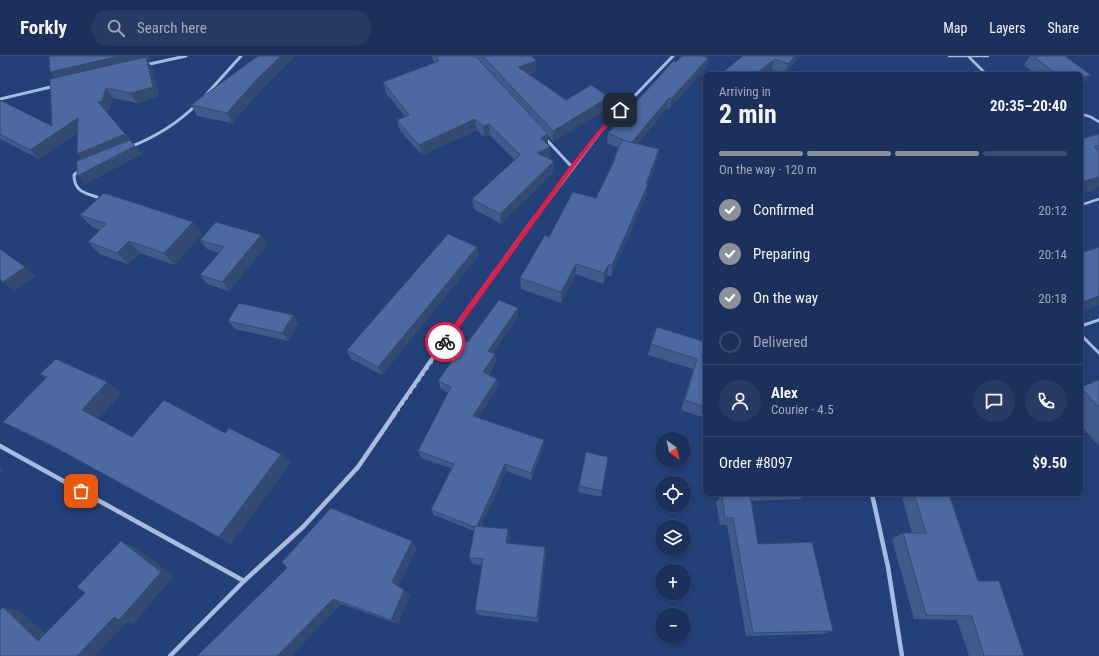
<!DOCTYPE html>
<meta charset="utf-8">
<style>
body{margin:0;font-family:"Roboto Condensed",sans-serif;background:#283c63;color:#f1f3f6;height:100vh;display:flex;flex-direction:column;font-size:15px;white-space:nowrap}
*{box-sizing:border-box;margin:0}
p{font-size:13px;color:#a0a9bb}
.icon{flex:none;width:22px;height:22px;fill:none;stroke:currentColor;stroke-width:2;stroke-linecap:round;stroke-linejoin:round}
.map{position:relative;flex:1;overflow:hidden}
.drawer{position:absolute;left:703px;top:16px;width:380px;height:424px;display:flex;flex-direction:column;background:#1b305a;border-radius:6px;box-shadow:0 2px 6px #0003,0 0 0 1px #394b70}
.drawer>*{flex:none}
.needle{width:26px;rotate:147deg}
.tools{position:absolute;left:655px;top:376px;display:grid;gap:8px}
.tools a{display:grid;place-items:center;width:36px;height:36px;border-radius:50%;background:#1b305a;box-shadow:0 2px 6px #0003,0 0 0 1px #394b70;font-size:20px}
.pin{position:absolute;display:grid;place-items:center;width:34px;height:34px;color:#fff;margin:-17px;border-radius:8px;box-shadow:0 2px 6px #0006}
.courier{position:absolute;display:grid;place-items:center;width:40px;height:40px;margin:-20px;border:3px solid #e11d48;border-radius:50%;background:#fff;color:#222;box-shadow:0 1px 5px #0007}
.head em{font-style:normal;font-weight:700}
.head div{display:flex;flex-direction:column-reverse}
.head{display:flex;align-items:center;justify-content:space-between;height:68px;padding:0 16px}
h1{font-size:26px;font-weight:700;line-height:30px}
.bar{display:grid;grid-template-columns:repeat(4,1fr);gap:6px 4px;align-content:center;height:48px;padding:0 16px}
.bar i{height:5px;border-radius:3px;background:#394b70}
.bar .active{background:#8c9099}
.bar p{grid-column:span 4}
.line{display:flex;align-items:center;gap:10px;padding:0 16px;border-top:1px solid #394b70}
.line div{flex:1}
.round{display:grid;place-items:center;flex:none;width:42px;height:42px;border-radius:21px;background:#283c63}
ol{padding:0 16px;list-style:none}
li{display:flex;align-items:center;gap:12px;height:44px}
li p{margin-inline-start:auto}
li .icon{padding:4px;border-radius:50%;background:#8c9099;color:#fff;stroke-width:4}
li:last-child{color:#a0a9bb}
li i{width:22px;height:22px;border:2px solid #394b70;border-radius:50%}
header{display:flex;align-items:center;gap:24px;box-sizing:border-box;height:56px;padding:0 20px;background:#1b305a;border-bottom:1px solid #394b70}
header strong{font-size:19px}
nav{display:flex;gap:22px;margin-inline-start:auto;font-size:14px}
.search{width:280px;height:36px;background:#283c63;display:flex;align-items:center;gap:10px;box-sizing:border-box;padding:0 14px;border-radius:22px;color:#a0a9bb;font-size:15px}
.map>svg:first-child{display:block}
</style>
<header>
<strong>Forkly</strong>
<div class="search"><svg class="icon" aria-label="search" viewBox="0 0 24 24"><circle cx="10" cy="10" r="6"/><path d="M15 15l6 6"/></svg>Search here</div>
<nav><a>Map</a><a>Layers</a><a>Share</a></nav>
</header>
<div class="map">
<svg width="1099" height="600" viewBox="0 0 1099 600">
<rect width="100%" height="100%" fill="#244078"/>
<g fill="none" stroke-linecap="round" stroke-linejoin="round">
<g stroke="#a6bbe3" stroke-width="2.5">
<path d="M949,0H988"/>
<path d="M969,1L986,18"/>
<path d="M1081,58L1091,61L1099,66"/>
<path d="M1081,149L1099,143"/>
</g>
<g stroke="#a6bbe3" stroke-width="3">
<path d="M1081,270L1099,264"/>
<path d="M1081,279L1099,297"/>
</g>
<g stroke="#a6bbe3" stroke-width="3">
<path d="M145,9L186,0"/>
<path d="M205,40L241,0"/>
<path d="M0,43L55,30"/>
<path d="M545,82L572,111"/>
<path d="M130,91C155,81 177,68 196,49"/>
<path d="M82,112L74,119C74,135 84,137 97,141"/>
<path d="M536,161L600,76L673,0"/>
</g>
<path stroke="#a6bbe3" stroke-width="4" d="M394,358L432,303L536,160"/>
<g stroke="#a6bbe3" stroke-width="4.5">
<path d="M0,390L244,525"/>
<path d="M872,438L888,511L902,600"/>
<path d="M170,600L244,525L303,471L358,411L395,357"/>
</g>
</g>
<g fill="#415a8b">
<path d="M431,0H532L536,5V16L529,18L566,44L608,52L553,86L548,80V89L550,101L548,102L554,105V116L501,168L474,153L472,143L515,104L490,79L484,81L477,74L422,99L400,75L397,64L405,61L386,37L383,26L435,7Z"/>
<path d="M743,0H800L784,18L771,13L765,18H723V16Z"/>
<path d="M1030,0H1065L1091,19L1081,30V18H1035L1024,9Z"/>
<path d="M708,2L706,12L669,53L667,52L637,88L657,105L648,128L646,140L611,220L607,219L603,228L576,218L561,247L521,233L520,222L549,181L596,142L613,108L614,103L618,92L607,87L608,77L676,6Z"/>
<path d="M150,5L148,6L152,11L159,40L137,47L113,42L109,54L106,55L142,98L85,128L82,104L77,77L39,103L0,83V44L52,70L54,22Z"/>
<path d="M261,34L232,67L197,60L191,49Z"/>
<path d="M1099,78V130L1094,134L1081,138V83Z"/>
<path d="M80,159L202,178L174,209L140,197L128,208L99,198L88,186L100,174L92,171Z"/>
<path d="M200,184L267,189L229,235L207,228L200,219L219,197L207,193Z"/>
<path d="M477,191L478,200L382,319L351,303L347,294Z"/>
<path d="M293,259L298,268L288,285L235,273L228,265Z"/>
<path d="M518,261L493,297L495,298L496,306L488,319L497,323L498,331L478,362L544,384V390L531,424L506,415L481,470L510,480L509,487L545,491L546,498L538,566L478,559L475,554L482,509L473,508L469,502L474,475L434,459L431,454L451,412L421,402L418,395L448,337L441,333L438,325L468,286Z"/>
<path d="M705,286V362L681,354L693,313L648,299L651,288Z"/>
<path d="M40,318L121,337L98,363L132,381L225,377L281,398L290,407L231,488L65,397L20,375L3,366L46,322Z"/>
<path d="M1099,324V390L1081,370V331Z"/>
<path d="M579,430L602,435L601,441L578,436Z"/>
<path d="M718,438H806L800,443L751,445L758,488L833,575L823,578L746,580L727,469H720L716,446L719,443Z"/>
<path d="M901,438H949L978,525L1024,600H969L957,564L914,563L892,483L903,477H912Z"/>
<path d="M412,485L417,491L398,530L404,534L410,539L398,568L341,548L291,600H197Z"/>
</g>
<g fill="#354a71">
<path d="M120,0H149L150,5L148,6L152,11L159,40L137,47L130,37L153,31L58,27L50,16Z"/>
<path d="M281,0H295L261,34L232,67L227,57L257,23Z"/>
<path d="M795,0H800L784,18L788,8Z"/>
<path d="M708,2L706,12L669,53L671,43Z"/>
<path d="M775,3L771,13L765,18H756Z"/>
<path d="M536,5V16L518,22V11Z"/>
<path d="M1091,19L1082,30H1081V22Z"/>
<path d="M106,32L113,42L109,54L105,55L98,46Z"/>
<path d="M609,41L608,52L553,86V75Z"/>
<path d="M669,42L667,52L629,97L631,87Z"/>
<path d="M78,62L85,72L39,103L30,94Z"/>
<path d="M475,63L477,74L422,99L419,89Z"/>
<path d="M489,68L490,79L484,81L483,70Z"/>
<path d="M125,78L132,88L85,107L77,98Z"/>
<path d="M548,78V89L541,82Z"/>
<path d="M135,90L142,98L85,128L77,120Z"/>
<path d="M550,91V101L537,107V97Z"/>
<path d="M659,93L657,105L646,132L648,128L646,140L611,220L612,209L646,128Z"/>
<path d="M554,105V116L501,168L500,158Z"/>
<path d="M1099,121V130L1094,134L1081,138V126Z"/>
<path d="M193,166L202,178L174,209L164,197Z"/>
<path d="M261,179L267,189L229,235L222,226Z"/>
<path d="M129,185L140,197L128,208L117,197Z"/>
<path d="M477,191L478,200L382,319L378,311Z"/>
<path d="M576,208V218L561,247V236Z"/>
<path d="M609,208L607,219L603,228L604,217Z"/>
<path d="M25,211L36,220L15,235L3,226Z"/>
<path d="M1099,240V249L1081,255V247Z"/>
<path d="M518,252V261L489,303L488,295Z"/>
<path d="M293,259L298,268L288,285L282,277Z"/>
<path d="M495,298L496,306L484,324L483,316Z"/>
<path d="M497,323L498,331L475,367L473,360Z"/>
<path d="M107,326L121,337L97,364L82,354Z"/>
<path d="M544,384V390L531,424V417Z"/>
<path d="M281,398L290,407L231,488L219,481Z"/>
<path d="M505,408L506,415L478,477L476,472Z"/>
<path d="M0,412L4,414L0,418Z"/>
<path d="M508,473L510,480L508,493L506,487Z"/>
<path d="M121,485L135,491L174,520L133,568L127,566L95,600H77Z"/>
<path d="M412,485L417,491L398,531L392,526Z"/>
<path d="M545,491L546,498L538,566L537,562Z"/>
<path d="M404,534L410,539L398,568L391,564Z"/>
<path d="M333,543L341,548L291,600H277Z"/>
<path d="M3,551L21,555L56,588L38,585Z"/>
</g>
<g fill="#4c69a2" stroke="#354a71">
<path d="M49,0H120L50,16Z"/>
<path d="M258,0H281L257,23L227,57L191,49Z"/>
<path d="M436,0H475L548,78L541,82L550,91L537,97L554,105L500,158L472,143L520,99L489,68L483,70L475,63L419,89L397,64L409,59L383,26L439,5Z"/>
<path d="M483,0H532L536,5L518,11L566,44L591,29L609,41L553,75Z"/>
<path d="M682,0H703L708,2L671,43L669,42L631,87L608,77L667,12L673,5L676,6Z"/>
<path d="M743,0H795L788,8L775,3L756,18H728L723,16Z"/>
<path d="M1033,0H1065L1091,19L1081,22V18H1057Z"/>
<path d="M146,1L153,31L130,37L106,32L102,45L98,46L125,78L77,98L78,62L30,94L0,78V44L52,70L50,23Z"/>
<path d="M1099,78V90L1097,89L1095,90L1096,93L1099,96V121L1081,126V83Z"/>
<path d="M130,84L135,90L77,120V105Z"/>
<path d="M622,84L659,93L646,128H648L612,209L609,208L604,217L576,208L561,236L520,222L545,179L549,181L573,136L596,142L615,103H614Z"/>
<path d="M104,137L193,166L164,197L129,185L117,197L88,186L106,168L80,159Z"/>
<path d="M216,166L261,179L222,226L200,219L224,191L200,184Z"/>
<path d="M448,178L477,191L378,311L347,294Z"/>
<path d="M1099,191V240L1081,247V197Z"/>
<path d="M0,193L25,211L3,226L0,223Z"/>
<path d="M499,244L518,252L488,295L495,298L483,316L497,323L473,360L544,384L531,417L505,408L477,470H475V471L431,454L454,408L418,395L451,331L438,325L466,285L468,286Z"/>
<path d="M239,247L293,259L282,277L228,265Z"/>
<path d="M657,271L705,286V351L685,344L697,303L651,288Z"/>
<path d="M56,303L107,326L82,354L132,381L164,344L225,377L229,372L281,398L219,481L49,388L3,366L47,321L40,318Z"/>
<path d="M1099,324V351L1081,332V331Z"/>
<path d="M586,396L608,401L602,435L579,430Z"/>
<path d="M725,438H750L758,488L812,486L833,575L753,577L733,462H725L722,439H725Z"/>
<path d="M914,438H949L978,525H999L1024,600H984L972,560L926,559L903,477H926Z"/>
<path d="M331,452L412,485L392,526L404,534L391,564L333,543L277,600H197L287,512L282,506Z"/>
<path d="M475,470L508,473L506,487L545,491L537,562L475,554L483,503L469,502Z"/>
<path d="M121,485L161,516L119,564L114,561L77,600H0V554L3,551L38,585L85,537L77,531Z"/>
</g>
<path fill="#e11d48" d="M619,53L623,54L601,77L574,112L447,288H443V284L570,110L598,75Z"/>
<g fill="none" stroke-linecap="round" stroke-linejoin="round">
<path stroke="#b2bcd0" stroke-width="4" stroke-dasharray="0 7.2" d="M81,435L244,525L303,471L358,411L445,286"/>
</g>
</svg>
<div class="tools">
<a><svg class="needle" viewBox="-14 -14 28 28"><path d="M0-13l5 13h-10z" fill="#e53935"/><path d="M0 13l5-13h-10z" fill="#a0a9bb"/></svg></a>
<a><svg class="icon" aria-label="locate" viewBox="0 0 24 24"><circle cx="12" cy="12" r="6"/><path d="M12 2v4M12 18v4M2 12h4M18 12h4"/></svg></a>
<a><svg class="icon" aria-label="layers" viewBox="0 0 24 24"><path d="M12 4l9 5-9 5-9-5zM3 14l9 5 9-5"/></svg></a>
<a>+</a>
<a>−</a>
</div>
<div class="pin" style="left:81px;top:435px;background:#ea580c"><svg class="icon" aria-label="bag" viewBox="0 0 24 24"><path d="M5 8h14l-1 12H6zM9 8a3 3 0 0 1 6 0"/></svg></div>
<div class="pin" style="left:620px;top:54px;background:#1f2937"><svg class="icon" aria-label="home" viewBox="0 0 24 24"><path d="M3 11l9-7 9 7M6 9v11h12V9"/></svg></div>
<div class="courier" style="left:445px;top:286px"><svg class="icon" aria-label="bike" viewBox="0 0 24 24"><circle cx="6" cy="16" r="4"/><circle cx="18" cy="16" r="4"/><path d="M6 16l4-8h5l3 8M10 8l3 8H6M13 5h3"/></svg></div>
<section class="drawer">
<div class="head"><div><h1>2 min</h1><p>Arriving in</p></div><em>20:35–20:40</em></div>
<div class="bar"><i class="active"></i><i class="active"></i><i class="active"></i><i></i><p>On the way · 120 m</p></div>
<ol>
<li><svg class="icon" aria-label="check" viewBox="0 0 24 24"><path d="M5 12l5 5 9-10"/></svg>Confirmed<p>20:12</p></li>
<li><svg class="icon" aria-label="check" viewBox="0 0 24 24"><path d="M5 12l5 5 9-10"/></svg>Preparing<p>20:14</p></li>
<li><svg class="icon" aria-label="check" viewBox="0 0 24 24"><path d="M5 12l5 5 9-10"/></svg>On the way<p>20:18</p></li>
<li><i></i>Delivered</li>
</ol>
<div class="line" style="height:72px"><a class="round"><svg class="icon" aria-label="person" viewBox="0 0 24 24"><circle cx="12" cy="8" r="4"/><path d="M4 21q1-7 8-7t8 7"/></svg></a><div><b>Alex</b><p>Courier · 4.5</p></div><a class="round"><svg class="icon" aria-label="chat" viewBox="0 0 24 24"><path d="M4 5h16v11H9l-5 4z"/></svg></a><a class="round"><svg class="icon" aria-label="phone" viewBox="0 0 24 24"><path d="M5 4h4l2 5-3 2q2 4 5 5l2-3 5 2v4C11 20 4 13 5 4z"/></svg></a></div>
<div class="line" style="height:52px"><div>Order #8097</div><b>$9.50</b></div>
</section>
</div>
